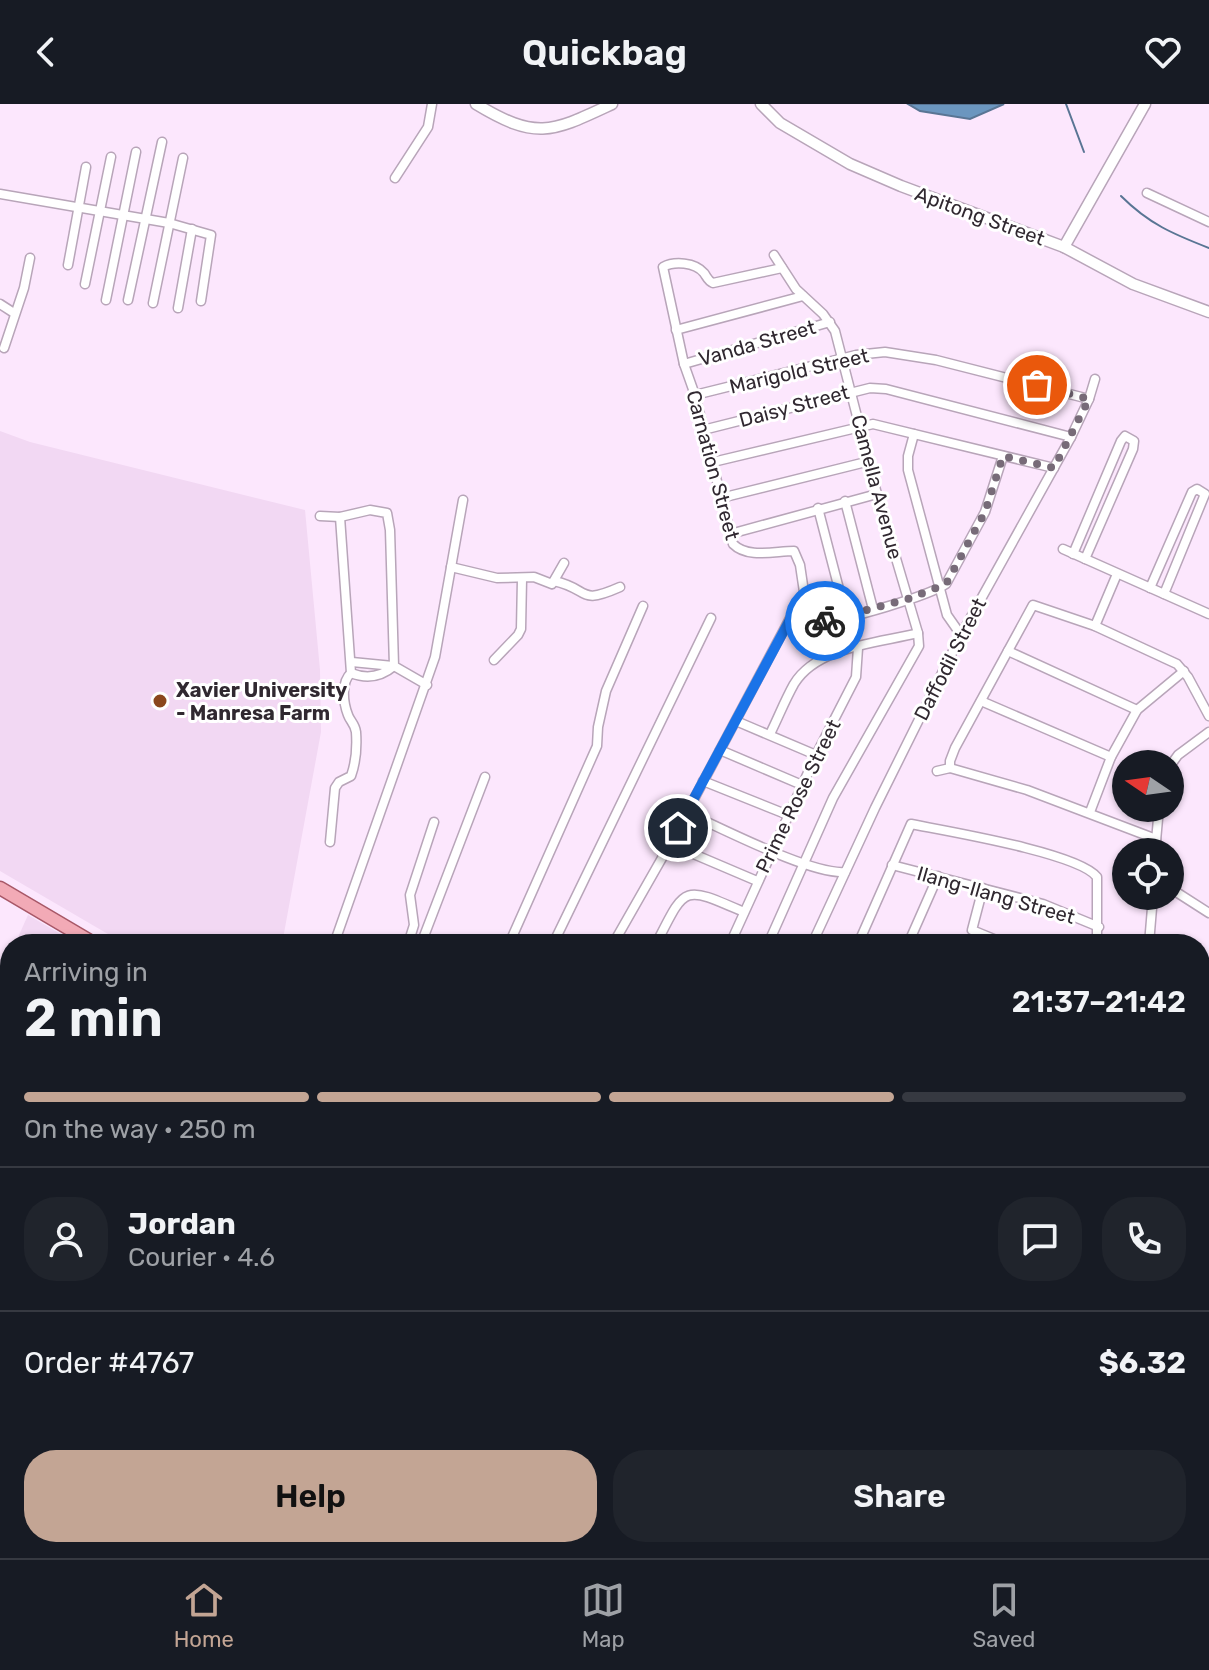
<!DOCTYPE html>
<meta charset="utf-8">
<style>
body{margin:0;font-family:Rubik,sans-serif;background:#20242c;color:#f1f3f6;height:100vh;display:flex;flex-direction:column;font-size:30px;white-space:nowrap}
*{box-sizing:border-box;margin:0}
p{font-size:26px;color:#9ea1a6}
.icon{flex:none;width:44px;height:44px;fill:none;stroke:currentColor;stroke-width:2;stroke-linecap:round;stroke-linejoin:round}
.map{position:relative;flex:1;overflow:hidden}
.panel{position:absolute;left:0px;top:830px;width:1210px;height:624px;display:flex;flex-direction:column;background:#171b24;border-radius:32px 32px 0 0;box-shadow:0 2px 6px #0004}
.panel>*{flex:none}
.needle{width:52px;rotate:283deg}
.controls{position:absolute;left:1112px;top:646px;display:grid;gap:16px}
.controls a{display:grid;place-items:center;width:72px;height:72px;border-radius:50%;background:#171b24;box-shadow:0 2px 6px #0004;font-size:40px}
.pin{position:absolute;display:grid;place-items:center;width:68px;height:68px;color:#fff;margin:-34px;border:4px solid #fff;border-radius:50%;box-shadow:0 2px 8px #0007}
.courier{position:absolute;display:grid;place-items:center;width:80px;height:80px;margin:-40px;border:6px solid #1a73e8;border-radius:50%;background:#fff;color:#222;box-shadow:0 2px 10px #0007}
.head em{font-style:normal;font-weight:600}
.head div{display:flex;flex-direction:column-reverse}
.head{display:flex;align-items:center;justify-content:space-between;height:136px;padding:0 24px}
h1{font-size:52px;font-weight:600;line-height:60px}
.bar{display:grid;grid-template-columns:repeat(4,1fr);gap:12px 8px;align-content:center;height:96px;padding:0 24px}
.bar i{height:10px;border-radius:6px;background:#363941}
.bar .active{background:#c3a594}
.bar p{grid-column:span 4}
.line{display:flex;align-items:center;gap:20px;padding:0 24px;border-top:2px solid #363941}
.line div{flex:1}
.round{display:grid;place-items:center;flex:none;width:84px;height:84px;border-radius:32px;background:#20242c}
.action{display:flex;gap:16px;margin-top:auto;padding:16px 24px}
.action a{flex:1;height:92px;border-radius:32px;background:#c3a594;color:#111;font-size:32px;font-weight:600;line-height:92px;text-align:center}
.action a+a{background:#20242c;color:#f1f3f6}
header{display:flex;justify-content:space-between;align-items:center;height:104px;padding:0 24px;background:#171b24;font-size:36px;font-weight:600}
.dock{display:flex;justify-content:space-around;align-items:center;height:112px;border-top:2px solid #363941;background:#171b24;font-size:22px;color:#9ea1a6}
.dock a{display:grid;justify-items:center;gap:4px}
.dock .active{color:#c3a594}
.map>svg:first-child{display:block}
</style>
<header><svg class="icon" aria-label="back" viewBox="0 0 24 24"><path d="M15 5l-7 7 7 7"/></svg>Quickbag<svg class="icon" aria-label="heart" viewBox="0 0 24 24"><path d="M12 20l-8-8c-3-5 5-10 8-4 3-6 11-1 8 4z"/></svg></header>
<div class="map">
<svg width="1209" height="1454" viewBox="0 0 1209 1454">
<rect width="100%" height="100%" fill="#fce7fd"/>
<g fill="#f2d8f3">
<path d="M0,327L30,338L305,406L320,566L321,628L282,840H125L0,767Z"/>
<path d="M28,811L59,829L78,840H15Z"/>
<path d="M10,851V1123L0,1118V873Z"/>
<path d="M135,1444H322L318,1454H130Z"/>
<path d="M804,1444H1109L1131,1454H799Z"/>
</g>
<path fill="#6b96bf" stroke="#597594" stroke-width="2" d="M908,0H1004L970,15L920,7Z"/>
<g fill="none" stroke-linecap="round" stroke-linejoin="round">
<g stroke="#597594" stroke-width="2">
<path d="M1066,0L1084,48"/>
<path d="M1121,92C1149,120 1173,130 1209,144"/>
</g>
<defs>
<g id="minor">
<path d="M395,74L428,23L432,0"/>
<path d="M1147,89L1209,118"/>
<path d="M0,90L169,119L211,131L201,197"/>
<path d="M68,161L86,63"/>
<path d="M85,180L111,53"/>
<path d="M106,196L136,48"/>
<path d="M128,196L162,38"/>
<path d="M153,199L183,54"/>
<path d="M0,200L14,209"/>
<path d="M178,204L192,125"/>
<path d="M676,226L803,192"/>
<path d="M4,244L24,184L30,154"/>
<path d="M684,260L830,218"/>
<path d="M695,291L856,251L885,248L936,256L1089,295"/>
<path d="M703,326L870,284L886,285L1071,333"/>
<path d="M914,330L908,352V366L947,511L961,531"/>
<path d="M713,358L873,320L1054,364"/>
<path d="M721,394L870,357"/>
<path d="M845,397L873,505"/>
<path d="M818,404L846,512"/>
<path d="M320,412L340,413L370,406L387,409L390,426L394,562L427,581"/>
<path d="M340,413L351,569C366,575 381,573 394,562"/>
<path d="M730,430L877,390"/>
<path d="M1063,445L1209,510"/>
<path d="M1073,450L1121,337L1125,332L1134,337L1133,345L1085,455"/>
<path d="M451,463L497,474L534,473L552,480L564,459"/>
<path d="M554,477C591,485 577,502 620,483"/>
<path d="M1150,484L1192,388L1197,385L1205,390L1164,490"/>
<path d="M794,508C804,512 813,518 824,517C847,516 928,492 946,480L985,408L1003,352"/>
<path d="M1095,522L1117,470"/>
<path d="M1008,547L1137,606"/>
<path d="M494,556L518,531L521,525L522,475"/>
<path d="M352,558L393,562"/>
<path d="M981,597L1111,653"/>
<path d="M736,617L816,651"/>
<path d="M770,630C778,614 785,596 794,580C817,542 879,539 918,529"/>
<path d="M720,646L802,681"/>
<path d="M1170,662L1178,651L1209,628"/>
<path d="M950,664V657L955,644L1033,501L1095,522L1177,560L1188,573L1209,612"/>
<path d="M937,667L950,664L1027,686L1156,735"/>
<path d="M703,677L788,711"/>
<path d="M685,708C720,723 811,771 845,768"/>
<path d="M1090,708L1111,653L1137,606L1184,567"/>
<path d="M330,738L335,684L339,678L351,672C356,658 357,642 356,628C355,620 350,617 348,611C343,598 341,578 351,569"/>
<path d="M670,740L757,777"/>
<path d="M1155,748L1159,704"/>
<path d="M892,761L1043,800L1099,823"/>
<path d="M983,784L972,826L1006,840"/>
<path d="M1170,784L1209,809"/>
<path d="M334,840L435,553L463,396"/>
<path d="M408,840L414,821L410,791L434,718"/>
<path d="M421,840L485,673"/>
<path d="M509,840L597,642L598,623L606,587L643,502"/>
<path d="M553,840L711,514"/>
<path d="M613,840L670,740L804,488L800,461L794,447C775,447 748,455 733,440L695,291L684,260L663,163C674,157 695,158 704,169C707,173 708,177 713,179L782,164"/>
<path d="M656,840C686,781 682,781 744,808"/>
<path d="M730,840L816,651L856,573L858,544"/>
<path d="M768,840L833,694L919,542L918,529L877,390L835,227L823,210L796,185L774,151"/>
<path d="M812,840L875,704L961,531L1071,333L1089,295L1095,275"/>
<path d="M858,840L911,720C946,727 1079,749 1097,773V840"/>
<path d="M908,840L938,772"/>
<path d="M1149,840L1153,792"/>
<path d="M1202,966L1207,890L1205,880"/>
<path d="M1200,1022L1209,1024"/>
<path d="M0,1126L10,1131"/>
<path d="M0,1141L10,1146"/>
<path d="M0,1245L10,1250"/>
<path d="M0,1344L10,1349"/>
<path d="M459,1444L478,1454"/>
<path d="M574,1444L596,1454"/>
<path d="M683,1444L705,1454"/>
<path d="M56,1454L61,1444"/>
<path d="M71,1454L76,1444"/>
<path d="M322,1454L327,1444"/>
<path d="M356,1454L361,1444"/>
<path d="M402,1454L407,1444"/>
<path d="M553,1454L559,1444"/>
<path d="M745,1454L750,1444"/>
</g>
<g id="tertiary">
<path d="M476,0C537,37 552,28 612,0"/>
<path d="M761,0L780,19L850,60L901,82L1064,143L1133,180L1209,208"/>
<path d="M1064,143L1145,0"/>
<path d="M1200,1081L1209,1083"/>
<path d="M0,1436L10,1441"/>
<path d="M17,1444L38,1454"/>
<path d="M0,1452L4,1454"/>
<path d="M778,1454L783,1444"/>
<path d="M793,1454L798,1444"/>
</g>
<g id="primary">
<path d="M0,784L95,840"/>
<path d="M1200,1421L1209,1426"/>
</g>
</defs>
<use href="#minor" stroke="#b8a5b9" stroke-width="11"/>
<use href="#tertiary" stroke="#b8a5b9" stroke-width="13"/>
<use href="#primary" stroke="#a85868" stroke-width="15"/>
<use href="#minor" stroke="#fff" stroke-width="8"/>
<use href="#tertiary" stroke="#fff" stroke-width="10"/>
<use href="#primary" stroke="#f2aab6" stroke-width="12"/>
</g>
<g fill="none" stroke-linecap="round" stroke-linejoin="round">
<path stroke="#776b78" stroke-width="8" stroke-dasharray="0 14.4" d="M825,517L908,495L946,480L985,408L1003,352L1054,364L1089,295L1037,281"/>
<path stroke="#1a73e8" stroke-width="10" d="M678,724L794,508L808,514L825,517"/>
</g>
<circle fill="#8b461d" stroke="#fff" stroke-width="3" cx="160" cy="597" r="8"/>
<g text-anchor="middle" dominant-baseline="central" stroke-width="6" stroke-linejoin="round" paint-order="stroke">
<g font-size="20" fill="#302830" stroke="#fff">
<text transform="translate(980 112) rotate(20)">Apitong Street</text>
<text transform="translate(757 239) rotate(-16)">Vanda Street</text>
<text transform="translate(799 267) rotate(-13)">Marigold Street</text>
<text transform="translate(794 302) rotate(-15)">Daisy Street</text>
<text transform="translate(713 361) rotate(75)">Carnation Street</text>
<text transform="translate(877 383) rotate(75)">Camella Avenue</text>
<text transform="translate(950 555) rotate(-63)">Daffodil Street</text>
<text transform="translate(798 692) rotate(-64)">Prime Rose Street</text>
<text transform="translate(996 791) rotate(16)">Ilang-Ilang Street</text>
</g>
<g font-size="20" font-weight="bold" fill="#302830" stroke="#fff" text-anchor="start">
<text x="176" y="586">Xavier University<tspan x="176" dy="23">- Manresa Farm</tspan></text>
</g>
</g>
</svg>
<div class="controls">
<a><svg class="needle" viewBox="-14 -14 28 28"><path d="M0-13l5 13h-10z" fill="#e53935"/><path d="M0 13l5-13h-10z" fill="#9ea1a6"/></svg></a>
<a><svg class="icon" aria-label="locate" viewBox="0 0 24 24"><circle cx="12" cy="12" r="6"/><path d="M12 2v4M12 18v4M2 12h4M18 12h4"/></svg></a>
</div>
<div class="pin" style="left:1037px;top:281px;background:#ea580c"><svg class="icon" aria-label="bag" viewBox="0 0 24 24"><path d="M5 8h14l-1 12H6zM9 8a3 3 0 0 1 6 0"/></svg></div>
<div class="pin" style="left:678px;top:724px;background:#1f2937"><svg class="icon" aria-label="home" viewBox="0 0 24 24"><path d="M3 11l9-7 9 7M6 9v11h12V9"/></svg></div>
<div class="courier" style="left:825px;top:517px"><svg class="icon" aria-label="bike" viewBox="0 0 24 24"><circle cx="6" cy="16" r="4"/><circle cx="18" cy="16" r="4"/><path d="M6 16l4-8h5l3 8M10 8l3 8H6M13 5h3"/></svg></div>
<section class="panel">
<div class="head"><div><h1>2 min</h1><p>Arriving in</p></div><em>21:37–21:42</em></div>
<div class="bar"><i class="active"></i><i class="active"></i><i class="active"></i><i></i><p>On the way · 250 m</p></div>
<div class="line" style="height:144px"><a class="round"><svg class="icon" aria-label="person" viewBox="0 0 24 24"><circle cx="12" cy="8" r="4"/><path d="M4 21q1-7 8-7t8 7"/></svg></a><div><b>Jordan</b><p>Courier · 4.6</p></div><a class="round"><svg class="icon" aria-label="chat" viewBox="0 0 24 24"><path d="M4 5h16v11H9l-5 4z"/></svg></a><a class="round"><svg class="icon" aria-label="phone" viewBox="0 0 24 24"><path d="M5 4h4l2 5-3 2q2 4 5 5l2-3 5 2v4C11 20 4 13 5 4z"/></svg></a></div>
<div class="line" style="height:104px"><div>Order #4767</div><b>$6.32</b></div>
<div class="action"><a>Help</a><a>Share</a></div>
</section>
</div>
<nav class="dock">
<a class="active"><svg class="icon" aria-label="home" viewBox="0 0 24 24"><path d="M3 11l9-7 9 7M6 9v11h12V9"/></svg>Home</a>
<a><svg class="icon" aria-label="map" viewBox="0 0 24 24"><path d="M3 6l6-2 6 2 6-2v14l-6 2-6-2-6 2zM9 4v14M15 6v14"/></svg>Map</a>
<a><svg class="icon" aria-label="saved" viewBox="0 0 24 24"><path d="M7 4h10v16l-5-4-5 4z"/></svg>Saved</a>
</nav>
